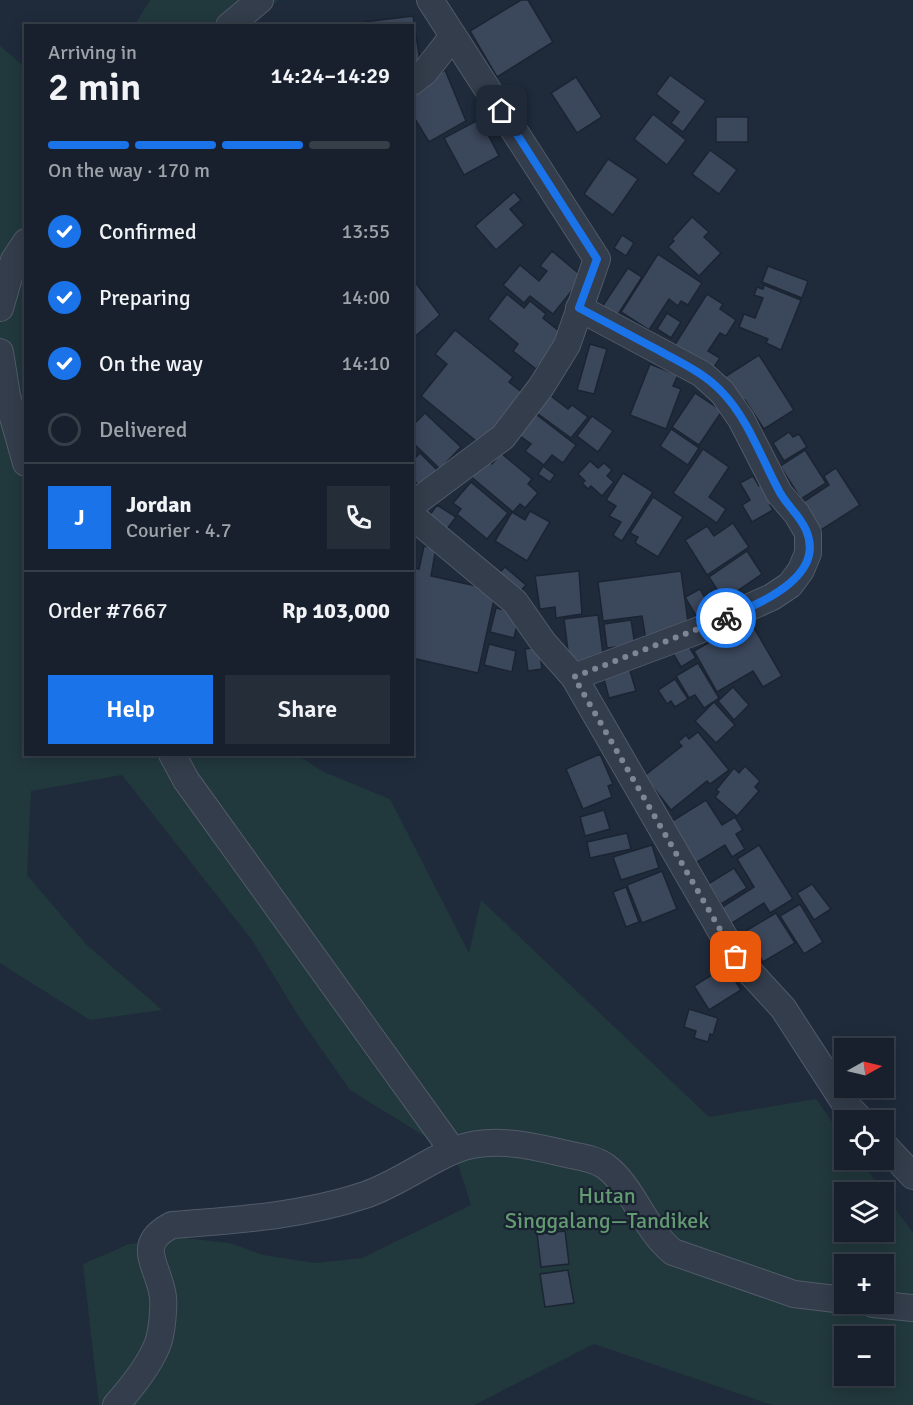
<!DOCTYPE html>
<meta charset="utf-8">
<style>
body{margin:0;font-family:Signika,sans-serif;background:#242d38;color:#f1f3f6;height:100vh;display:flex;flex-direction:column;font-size:22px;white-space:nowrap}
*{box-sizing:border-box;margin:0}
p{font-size:20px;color:#9ea3a9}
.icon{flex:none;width:33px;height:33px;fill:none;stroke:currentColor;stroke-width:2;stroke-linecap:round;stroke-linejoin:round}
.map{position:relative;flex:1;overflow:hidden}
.panel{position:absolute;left:24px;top:24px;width:390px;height:732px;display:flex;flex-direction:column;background:#17202c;border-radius:0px;box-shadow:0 3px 15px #0003,0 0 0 2px #363e48}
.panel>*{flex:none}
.needle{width:39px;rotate:82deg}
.controls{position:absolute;left:834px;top:1038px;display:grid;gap:12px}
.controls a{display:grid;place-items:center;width:60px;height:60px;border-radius:0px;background:#17202c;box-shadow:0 3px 15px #0003,0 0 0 2px #363e48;font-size:30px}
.pin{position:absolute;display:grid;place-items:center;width:51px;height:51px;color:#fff;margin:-26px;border-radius:12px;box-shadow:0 3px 9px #0006}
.courier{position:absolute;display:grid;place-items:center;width:60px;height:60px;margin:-30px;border:4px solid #1a73e8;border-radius:50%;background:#fff;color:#222;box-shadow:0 2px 8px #0007}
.overview em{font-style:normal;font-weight:600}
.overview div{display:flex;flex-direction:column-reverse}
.overview{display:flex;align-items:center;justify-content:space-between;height:102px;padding:0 24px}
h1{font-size:39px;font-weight:600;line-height:45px}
.bar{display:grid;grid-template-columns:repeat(4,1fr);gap:9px 6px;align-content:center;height:72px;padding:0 24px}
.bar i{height:8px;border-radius:4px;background:#363e48}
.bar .current{background:#1a73e8}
.bar p{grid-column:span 4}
.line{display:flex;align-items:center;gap:15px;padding:0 24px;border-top:2px solid #363e48}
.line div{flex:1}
.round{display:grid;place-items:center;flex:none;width:63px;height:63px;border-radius:0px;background:#242d38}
ol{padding:0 24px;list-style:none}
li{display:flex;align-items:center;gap:18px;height:66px}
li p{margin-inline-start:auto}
li .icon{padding:6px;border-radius:50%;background:#1a73e8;color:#fff;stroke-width:4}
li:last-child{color:#9ea3a9}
li i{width:33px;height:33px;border:3px solid #363e48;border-radius:50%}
.button{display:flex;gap:12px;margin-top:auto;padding:12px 24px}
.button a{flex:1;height:69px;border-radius:0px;background:#1a73e8;color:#fff;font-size:24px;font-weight:600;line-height:69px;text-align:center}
.button a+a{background:#242d38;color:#f1f3f6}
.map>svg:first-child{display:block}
</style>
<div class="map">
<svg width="913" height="1405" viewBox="0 0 913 1405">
<rect width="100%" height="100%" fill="#1f2b3b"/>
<g fill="#21383c" fill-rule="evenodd">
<path d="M150,0H279L242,25L134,26Z"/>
<path d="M0,46L26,68V754H230L232,758L257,754L297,755L324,772L390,799L469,953L481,900L709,1117L816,1099L844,1139V1160H860L913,1233V1405H772L594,1344L474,1405H99L83,1264L129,1244L184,1238L230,1243L263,1255L316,1263L362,1258L471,1205L455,1155L350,1090L299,1017L252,940L122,775L31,791L27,875L86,944L162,1010L90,1020L0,963ZM844,1192H884V1232H844ZM844,1264H884V1304H844ZM844,1336H884V1376H844Z"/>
</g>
<g fill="#3b475b" stroke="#1b2432" stroke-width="1.5">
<path d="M521,0H528L553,42L497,77L470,31Z"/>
<path d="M413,16L420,62L412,63V26H365L364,22Z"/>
<path d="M445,70L466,121L429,142L412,114V89Z"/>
<path d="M670,75L706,101L683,132L671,123L679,112L656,94Z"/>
<path d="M576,77L602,117L577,133L551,93Z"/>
<path d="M653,114L686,140L667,165L634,139Z"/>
<rect x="716" y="117" width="32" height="25"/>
<path d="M480,119L499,156L464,175L444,138Z"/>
<path d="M710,150L737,170L719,194L692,174Z"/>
<path d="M608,159L638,179L613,215L584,194Z"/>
<path d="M514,192L521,200L510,209L524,225L496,250L475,226Z"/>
<path d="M692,217L709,232L704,237L721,253L699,276L668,247L674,241L672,239Z"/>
<path d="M622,235L634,243L626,256L614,248Z"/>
<path d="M552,251L583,277L553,314L530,296L524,303L503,285L520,265L539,281L547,271L540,266Z"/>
<path d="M658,254L702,283L688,305L681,301L678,306L669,299L649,330L621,312Z"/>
<path d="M768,266L808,281L802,298L762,282Z"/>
<path d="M628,268L642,277L617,316L602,307Z"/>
<path d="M412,278L440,315L412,339Z"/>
<path d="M764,285L801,300L781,350L766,343L768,339L739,327L744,314L755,318L763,298L754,295L757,287L763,289Z"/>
<path d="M507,294L524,308L530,301L546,314L543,318L564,335L536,369L513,351L518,344L488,319Z"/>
<path d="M707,294L723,304L720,309L736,320L726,336L720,333L708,351L720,358L712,370L674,346Z"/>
<path d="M667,313L681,322L671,338L657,329Z"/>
<path d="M455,330L513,377L509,382L523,393L481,445L421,396L447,364L435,354Z"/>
<path d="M590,344L607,349L594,394L577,390Z"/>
<path d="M759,355L794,410L764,429L745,400L739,403L723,378Z"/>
<path d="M650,364L678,375L673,386L681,389L666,429L630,415Z"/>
<path d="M547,393L568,409L572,405L588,417L571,438L534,411Z"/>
<path d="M695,393L722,411L699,445L672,427Z"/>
<path d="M533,412L576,445L563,463L552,455L544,465L525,451L531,444L517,434Z"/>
<path d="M425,413L461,447L440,469L412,442V426Z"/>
<path d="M592,416L613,431L598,452L577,436Z"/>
<path d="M671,429L699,448L688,465L660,446Z"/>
<path d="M789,432L793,437L799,434L807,447L784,461L773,443Z"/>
<path d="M703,449L729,467L709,497L726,509L717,523L673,493Z"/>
<path d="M805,450L826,483L801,499L780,466Z"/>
<path d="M420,453L437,470L421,487L412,479V461Z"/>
<path d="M501,453L532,479L528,484L538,493L525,508L520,504L513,512L469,475L483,457L492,464Z"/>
<path d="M590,461L598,468L604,463L612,470L607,476L614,482L602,496L591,486L588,489L582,483L585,481L578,474Z"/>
<path d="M543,466L555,475L550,482L538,474Z"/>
<path d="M836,468L860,505L821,530L803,502L829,485L824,476Z"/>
<path d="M623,473L653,492L622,541L613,535L621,522L609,516L616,506L606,500Z"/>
<path d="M753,476L759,486L764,483L775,502L770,505L773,510L752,522L742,505L750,500L740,483Z"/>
<path d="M471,482L508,513L487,539L457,514L461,509L453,503Z"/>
<path d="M653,497L683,517L658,557L635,543L638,537L630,533Z"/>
<path d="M437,505L456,517L447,529L429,516Z"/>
<path d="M530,511L550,522L527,561L495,541L512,512L525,520Z"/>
<path d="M733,523L749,547L707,575L685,540L707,526L714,536Z"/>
<path d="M424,546L436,548L431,576L485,588L495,595L478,673L412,658V580L415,568L419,569Z"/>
<path d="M747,551L762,574L724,600L709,577Z"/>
<path d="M505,567L526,585L516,596L499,573Z"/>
<path d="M579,571L582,614L556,618L555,607L540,609L535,576Z"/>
<path d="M681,571L689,629L646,640L642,616L603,621L598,582Z"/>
<path d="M700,589L713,613L699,621L685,597Z"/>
<path d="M496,608L520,613L514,638L490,632Z"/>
<path d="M598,615L603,654L593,656L594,663L575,665L569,659L564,619Z"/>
<path d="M749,619L782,676L763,687L753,671L717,692L694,651Z"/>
<path d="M631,620L635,645L607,648L604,624Z"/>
<path d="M686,642L696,658L681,667L671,650Z"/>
<path d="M489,644L516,651L512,672L484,665Z"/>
<path d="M539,647L542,669L528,671L525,649Z"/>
<path d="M698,663L719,698L704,708L695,695L689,698L676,676Z"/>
<path d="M628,664L636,691L609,698L602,672Z"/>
<path d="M675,679L688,699L675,707L671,701L667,704L658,690Z"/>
<path d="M733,687L749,705L734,720L718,701Z"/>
<path d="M714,702L735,725L716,743L695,721Z"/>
<path d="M698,732L729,770L710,784L707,781L671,810L644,776L682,746L678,742L686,735L689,739Z"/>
<path d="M600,754L613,784L608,786L612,797L583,809L566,769Z"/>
<path d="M745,766L760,781L755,787L759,791L737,816L715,797L719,792L716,790L734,768L739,773Z"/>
<path d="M706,800L722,825L735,817L743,830L736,834L745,849L732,857L725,845L694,864L669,823Z"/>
<path d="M604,810L610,829L585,836L580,817Z"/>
<path d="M627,833L631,849L590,858L587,842Z"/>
<path d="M652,845L659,868L621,880L613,857Z"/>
<path d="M759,845L793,899L770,913L764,903L729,925L719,909L754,887L737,859Z"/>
<path d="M734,868L747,888L721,904L708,884Z"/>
<path d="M662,871L677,909L642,923L627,885Z"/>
<path d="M812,884L831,909L814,920L797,893Z"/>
<path d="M626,887L639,922L626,927L613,892Z"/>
<path d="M800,904L823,942L804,954L780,916Z"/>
<path d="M776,913L795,943L763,962L744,932Z"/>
<path d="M726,966L741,990L709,1010L694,986Z"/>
<path d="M689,1009L718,1018L713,1035L710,1034L708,1042L694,1038L696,1031L684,1027Z"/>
<path d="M565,1231L569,1264L541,1267L537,1234Z"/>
<path d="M568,1270L574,1303L545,1307L540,1274Z"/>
</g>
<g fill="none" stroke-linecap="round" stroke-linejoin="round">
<defs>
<g id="street">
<path d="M229,26L260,0"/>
<path d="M412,82L425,72L453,36"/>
<path d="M0,308L14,260L26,242"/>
<path d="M0,352L7,396L26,463"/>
<path d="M412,505L503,437L541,387L567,345L597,259L430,0"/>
<path d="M412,516L515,602L543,642L574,677L736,957L783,1008L846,1105L861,1120"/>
<path d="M574,677L697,631L772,597L790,585L801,570L808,553V533L797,514L779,493L741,419L722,392L702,374L579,308"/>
<path d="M172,754L186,780L453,1151"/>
<path d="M884,1145L913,1176"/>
<path d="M873,1304L913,1308"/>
<path d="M116,1405C131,1388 150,1365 158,1343C162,1332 164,1308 163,1297C159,1265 133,1245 172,1225C237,1220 302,1216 365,1195C397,1184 424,1163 455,1150C488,1137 524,1144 558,1152C572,1156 593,1157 605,1166C633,1186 644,1229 673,1252L794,1294L844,1300"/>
</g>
</defs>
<use href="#street" stroke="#515a69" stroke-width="28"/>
<use href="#street" stroke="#333d4b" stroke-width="26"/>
</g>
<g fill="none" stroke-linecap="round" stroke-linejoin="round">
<path stroke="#7c8696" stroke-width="6" stroke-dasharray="0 10.8" d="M726,618L574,677L736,957"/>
<path stroke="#1a73e8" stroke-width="8" d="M502,111L597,259L579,308C606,322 633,337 660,351C681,363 704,373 721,391C747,417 761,457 778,489C785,504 799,514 806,530C827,578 757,604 726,618"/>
</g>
<g text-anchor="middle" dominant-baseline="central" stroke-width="4.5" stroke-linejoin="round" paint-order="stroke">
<g font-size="22" fill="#639a71" stroke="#192230">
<text x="607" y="1195">Hutan<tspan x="607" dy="25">Singgalang—Tandikek</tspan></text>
</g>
</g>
</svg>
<div class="controls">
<a><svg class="needle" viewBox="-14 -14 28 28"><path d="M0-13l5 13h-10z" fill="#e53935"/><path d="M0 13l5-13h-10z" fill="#9ea3a9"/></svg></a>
<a><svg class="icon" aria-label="locate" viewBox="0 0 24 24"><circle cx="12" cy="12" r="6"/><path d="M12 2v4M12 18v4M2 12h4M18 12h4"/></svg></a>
<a><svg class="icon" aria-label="layers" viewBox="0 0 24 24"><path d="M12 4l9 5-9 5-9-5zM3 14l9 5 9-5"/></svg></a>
<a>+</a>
<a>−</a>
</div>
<div class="pin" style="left:736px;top:957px;background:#ea580c"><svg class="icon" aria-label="bag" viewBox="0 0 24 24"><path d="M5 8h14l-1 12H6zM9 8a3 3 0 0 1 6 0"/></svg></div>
<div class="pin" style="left:502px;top:111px;background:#1f2937"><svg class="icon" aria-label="home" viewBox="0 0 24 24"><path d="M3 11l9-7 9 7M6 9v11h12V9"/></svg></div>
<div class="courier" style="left:726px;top:618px"><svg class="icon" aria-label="bike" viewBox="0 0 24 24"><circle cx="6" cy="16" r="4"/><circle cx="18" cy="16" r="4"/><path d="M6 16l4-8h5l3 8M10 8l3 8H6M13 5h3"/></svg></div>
<section class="panel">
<div class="overview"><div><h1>2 min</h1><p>Arriving in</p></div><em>14:24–14:29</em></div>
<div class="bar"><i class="current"></i><i class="current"></i><i class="current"></i><i></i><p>On the way · 170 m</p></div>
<ol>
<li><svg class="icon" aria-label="check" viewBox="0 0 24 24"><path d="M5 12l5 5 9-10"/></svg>Confirmed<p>13:55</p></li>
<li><svg class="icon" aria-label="check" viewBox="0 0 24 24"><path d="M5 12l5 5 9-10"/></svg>Preparing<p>14:00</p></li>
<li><svg class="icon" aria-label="check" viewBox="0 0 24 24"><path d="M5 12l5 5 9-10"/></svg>On the way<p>14:10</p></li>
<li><i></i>Delivered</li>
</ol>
<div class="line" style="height:108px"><b class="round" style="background:#1a73e8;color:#fff">J</b><div><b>Jordan</b><p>Courier · 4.7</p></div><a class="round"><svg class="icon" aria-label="phone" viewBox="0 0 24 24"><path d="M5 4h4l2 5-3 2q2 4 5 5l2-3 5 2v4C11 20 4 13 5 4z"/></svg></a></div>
<div class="line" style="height:78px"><div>Order #7667</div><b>Rp 103,000</b></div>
<div class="button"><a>Help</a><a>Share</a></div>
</section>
</div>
